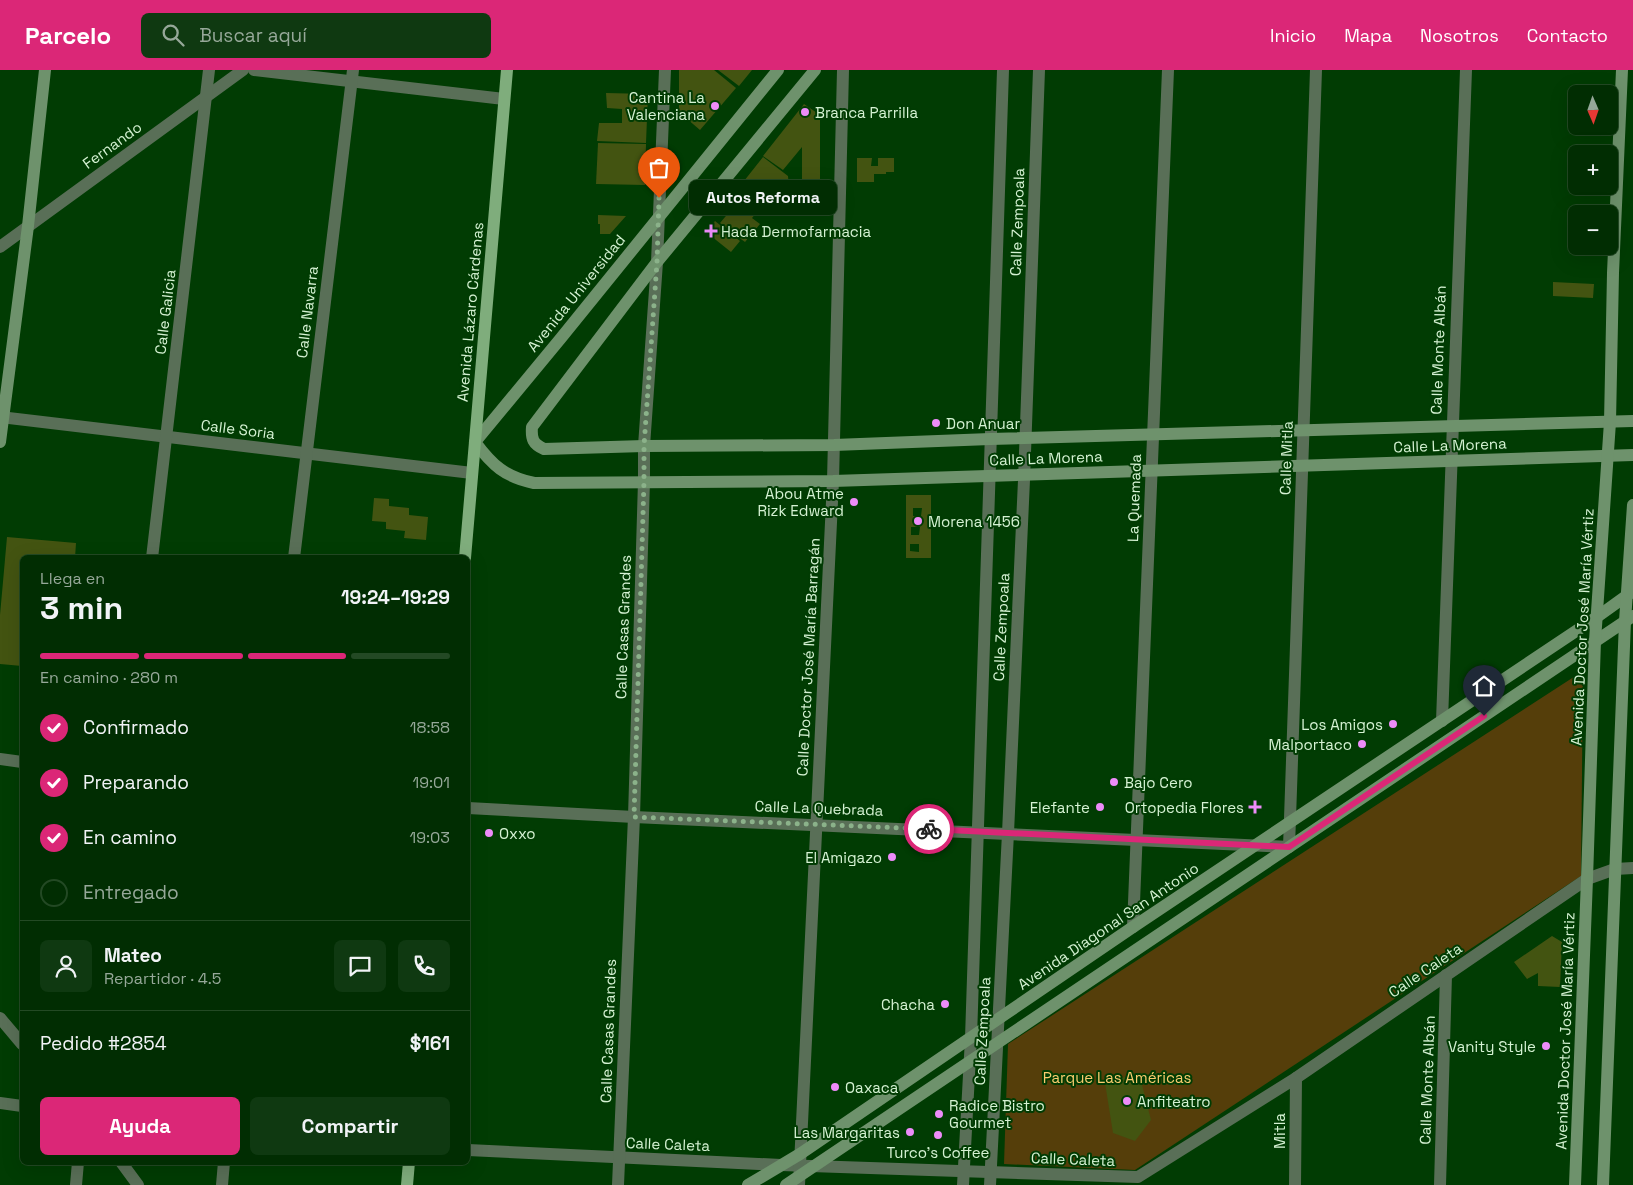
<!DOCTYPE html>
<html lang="es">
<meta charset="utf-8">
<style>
body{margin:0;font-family:"Space Grotesk",sans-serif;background:#0f3911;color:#f1f3f6;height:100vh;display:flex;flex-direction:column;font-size:19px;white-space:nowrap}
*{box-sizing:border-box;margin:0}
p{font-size:16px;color:#96a899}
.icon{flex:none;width:28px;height:28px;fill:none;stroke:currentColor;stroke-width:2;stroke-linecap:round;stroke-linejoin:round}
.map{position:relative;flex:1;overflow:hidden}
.drawer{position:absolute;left:20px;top:485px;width:450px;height:610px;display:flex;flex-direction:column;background:#012d02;border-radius:8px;box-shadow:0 5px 20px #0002,0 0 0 1px #234924}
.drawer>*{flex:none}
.needle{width:32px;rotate:178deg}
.fabs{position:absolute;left:1568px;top:15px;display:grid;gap:10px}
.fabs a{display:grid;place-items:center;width:50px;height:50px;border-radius:8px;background:#012d02;box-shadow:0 5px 20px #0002,0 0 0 1px #234924;font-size:25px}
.pin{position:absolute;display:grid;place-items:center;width:42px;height:42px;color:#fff;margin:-51px -21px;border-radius:50% 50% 50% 0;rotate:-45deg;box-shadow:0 0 5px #0007}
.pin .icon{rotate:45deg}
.courier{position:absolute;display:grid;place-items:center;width:50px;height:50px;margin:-25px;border:4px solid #db2777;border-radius:50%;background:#fff;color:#222;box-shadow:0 1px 6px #0007}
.bubble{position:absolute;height:35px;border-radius:8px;background:#012d02;box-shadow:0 5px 20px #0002,0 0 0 1px #234924;font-size:16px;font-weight:700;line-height:35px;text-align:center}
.overview em{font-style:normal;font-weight:700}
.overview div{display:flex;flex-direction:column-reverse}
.overview{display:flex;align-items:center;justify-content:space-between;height:85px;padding:0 20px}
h1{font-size:32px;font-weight:700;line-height:38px}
.bar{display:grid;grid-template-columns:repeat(4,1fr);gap:8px 5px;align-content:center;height:60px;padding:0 20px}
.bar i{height:6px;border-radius:4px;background:#234924}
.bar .selected{background:#db2777}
.bar p{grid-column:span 4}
.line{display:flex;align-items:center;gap:12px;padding:0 20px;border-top:1px solid #234924}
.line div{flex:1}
.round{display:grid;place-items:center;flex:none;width:52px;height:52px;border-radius:8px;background:#0f3911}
ol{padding:0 20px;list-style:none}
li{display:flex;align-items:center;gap:15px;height:55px}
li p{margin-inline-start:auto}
li .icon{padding:5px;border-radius:50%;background:#db2777;color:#fff;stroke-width:4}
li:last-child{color:#96a899}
li i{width:28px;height:28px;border:2px solid #234924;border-radius:50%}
.action{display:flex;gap:10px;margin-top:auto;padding:10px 20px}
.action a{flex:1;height:58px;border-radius:8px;background:#db2777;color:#fff;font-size:20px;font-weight:700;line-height:58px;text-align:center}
.action a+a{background:#0f3911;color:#f1f3f6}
header{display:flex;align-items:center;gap:30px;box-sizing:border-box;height:70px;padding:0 25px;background:#db2777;color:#fff}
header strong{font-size:24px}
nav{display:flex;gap:28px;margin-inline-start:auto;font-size:18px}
.search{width:350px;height:45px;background:#0f3911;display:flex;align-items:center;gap:12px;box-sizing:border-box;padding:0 18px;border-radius:8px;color:#96a899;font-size:19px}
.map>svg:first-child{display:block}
</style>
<header>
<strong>Parcelo</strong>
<div class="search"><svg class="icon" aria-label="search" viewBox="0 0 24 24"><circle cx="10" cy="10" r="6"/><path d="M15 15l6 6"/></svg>Buscar aquí</div>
<nav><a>Inicio</a><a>Mapa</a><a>Nosotros</a><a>Contacto</a></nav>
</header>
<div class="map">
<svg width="1633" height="1115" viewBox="0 0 1633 1115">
<rect width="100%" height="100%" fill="#013c03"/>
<path fill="#553e0a" d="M1583,601L1581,806L1135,1100L1004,1094L1008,974Z"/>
<g fill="#435411" fill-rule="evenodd">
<path d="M679,0H714L736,18L700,60L679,42Z"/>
<path d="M718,0H752L739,16Z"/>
<path d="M606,23L648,24L646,73L597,71L599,53H622V39L607,38Z"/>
<path d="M804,34L820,45V109H802V77L783,100L763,86Z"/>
<path d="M598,73L646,74L645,115L596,114Z"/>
<path d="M763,87L788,106L789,118L775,135L762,125L765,121L763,119L760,123L744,111Z"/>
<path d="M857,88H872L871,96H878V88H894V102H886V104H874V112H857Z"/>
<path d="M742,111L766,131L752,148L760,154L745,172L734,164L736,162L729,157L728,159L720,153L736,134L728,128Z"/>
<path d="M598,145L626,146L610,164H600V154H598Z"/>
<path d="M715,151L740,171L731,182L706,162Z"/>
<path d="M1553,212L1594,214L1593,228L1553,226Z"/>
<path d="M906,425H931V488H906ZM913,438H922L921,446H913ZM911,457H920L919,465H911ZM910,474H919V482L910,481Z"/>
<path d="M374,428L389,429V436L409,438V445L428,447L426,470L404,468L405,461L386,459V452L372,451Z"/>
<path d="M7,467L76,473L75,488H22V596L0,594V545Z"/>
<path d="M1552,866L1562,872L1560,917L1538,916V903L1527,909L1514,892Z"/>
<path d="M1139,1003L1151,1050L1135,1071L1113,1063L1105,1013Z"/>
</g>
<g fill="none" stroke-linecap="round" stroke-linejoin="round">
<g stroke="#596f57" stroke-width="12">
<path d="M254,0L504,29"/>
<path d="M0,177L243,0"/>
<path d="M0,347L472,403"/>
<path d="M152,488L209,0"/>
<path d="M294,488L353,0"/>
<path d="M1442,651L1466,0"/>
<path d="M0,689L22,692"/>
<path d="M468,738L634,747L1289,777L1316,0"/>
<path d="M1133,857L1168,0"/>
<path d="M0,948L22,974"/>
<path d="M0,1033L22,1036"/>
<path d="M468,1080L781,1095L1138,1107L1296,1008L1587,809L1615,799L1633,798"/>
<path d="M121,1092L138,1115"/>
<path d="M76,1115L78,1092"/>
<path d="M222,1115L224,1092"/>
<path d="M618,1115L634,747L644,411V376L657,192L665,0"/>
<path d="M799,1115L833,411L843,0"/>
<path d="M963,1115L971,968L1003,0"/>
<path d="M990,1115L1008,763L1024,410L1039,0"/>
<path d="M1295,1115L1296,1008"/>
<path d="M1440,1115L1446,905"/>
</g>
<g stroke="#6e926c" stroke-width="12">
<path d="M778,0L561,268L475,372C492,395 505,407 534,413L833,411L1633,385"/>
<path d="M815,0L657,192L532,357C531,369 533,374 544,379L644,376L834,375L990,369L1633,351"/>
<path d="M0,372L28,156L45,0"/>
<path d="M748,1115L800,1084L1133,857L1597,547L1633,521"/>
<path d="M786,1115L1633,546"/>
<path d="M1575,1115L1587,809L1595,571L1610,352L1613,203L1622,0"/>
<path d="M1603,1115L1625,551L1633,435"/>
</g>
<g stroke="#7fad7c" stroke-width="12">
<path d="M465,488L507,0"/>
<path d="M407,1115L409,1092"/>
</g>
</g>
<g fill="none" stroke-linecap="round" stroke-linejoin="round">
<path stroke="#8bb28a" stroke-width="5" stroke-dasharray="0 9" d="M659,128L657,192L644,376V411L634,747L929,759"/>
<path stroke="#db2777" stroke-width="6" d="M929,759L1289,777L1484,646"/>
</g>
<g fill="#ed8cf9" stroke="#013c03" stroke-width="2">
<circle cx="715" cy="36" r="5"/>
<circle cx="805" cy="42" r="5"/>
<path d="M708.5 153.5h5v5h5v5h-5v5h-5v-5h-5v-5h5z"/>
<circle cx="936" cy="353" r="5"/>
<circle cx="854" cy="432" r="5"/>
<circle cx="918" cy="451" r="5"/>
<circle cx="1393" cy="654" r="5"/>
<circle cx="1362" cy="674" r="5"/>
<circle cx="1114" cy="712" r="5"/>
<circle cx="1100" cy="737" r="5"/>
<path d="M1252.5 729.5h5v5h5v5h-5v5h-5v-5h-5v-5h5z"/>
<circle cx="489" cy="763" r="5"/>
<circle cx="892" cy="787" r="5"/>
<circle cx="945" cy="934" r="5"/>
<circle cx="1546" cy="976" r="5"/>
<circle cx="835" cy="1017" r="5"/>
<circle cx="1127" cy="1031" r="5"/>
<circle cx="939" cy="1044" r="5"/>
<circle cx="910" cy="1062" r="5"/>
<circle cx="938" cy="1065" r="5"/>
</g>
<g text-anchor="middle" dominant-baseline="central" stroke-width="4" stroke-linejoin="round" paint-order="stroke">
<g font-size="15" fill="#d5f2d3" stroke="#013c03" text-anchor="end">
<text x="705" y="27">Cantina La<tspan x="705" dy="17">Valenciana</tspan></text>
<text x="815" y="42" text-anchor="start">Branca Parrilla</text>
<text x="721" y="161" text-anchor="start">Hada Dermofarmacia</text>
<text x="946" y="353" text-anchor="start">Don Anuar</text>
<text x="844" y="423">Abou Atme<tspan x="844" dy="17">Rizk Edward</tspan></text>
<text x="928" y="451" text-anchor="start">Morena 1456</text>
<text x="1383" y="654">Los Amigos</text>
<text x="1352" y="674">Malportaco</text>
<text x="1124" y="712" text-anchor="start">Bajo Cero</text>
<text x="1090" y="737">Elefante</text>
<text x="1244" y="737">Ortopedia Flores</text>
<text x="499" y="763" text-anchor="start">Oxxo</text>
<text x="882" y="787">El Amigazo</text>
<text x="935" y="934">Chacha</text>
<text x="1536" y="976">Vanity Style</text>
<text x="845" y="1017" text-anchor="start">Oaxaca</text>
<text x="1137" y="1031" text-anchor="start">Anfiteatro</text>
<text x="949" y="1035" text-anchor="start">Radice Bistro<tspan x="949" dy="17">Gourmet</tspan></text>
<text x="900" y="1062">Las Margaritas</text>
<text x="938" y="1082" text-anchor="middle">Turco's Coffee</text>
</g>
<g font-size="15" fill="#d5f2d3" stroke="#013c03">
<text transform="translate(112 75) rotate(-36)">Fernando</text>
<text transform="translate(1017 152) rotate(-88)">Calle Zempoala</text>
<text transform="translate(576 223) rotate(-51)">Avenida Universidad</text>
<text transform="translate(165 242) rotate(-83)">Calle Galicia</text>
<text transform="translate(307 242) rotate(-83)">Calle Navarra</text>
<text transform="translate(470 242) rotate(-85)">Avenida Lázaro Cárdenas</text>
<text transform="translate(1438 280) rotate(-88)">Calle Monte Albán</text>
<text transform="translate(238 359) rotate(7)">Calle Soria</text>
<text transform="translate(1450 375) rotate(-2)">Calle La Morena</text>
<text transform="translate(1046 388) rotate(-2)">Calle La Morena</text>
<text transform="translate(1286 388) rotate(-88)">Calle Mitla</text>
<text transform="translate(1134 428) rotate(-88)">La Quemada</text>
<text transform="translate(623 557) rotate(-88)">Calle Casas Grandes</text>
<text transform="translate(1001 557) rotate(-87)">Calle Zempoala</text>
<text transform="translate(1582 557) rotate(-87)">Avenida Doctor José María Vértiz</text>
<text transform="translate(808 587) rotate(-87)">Calle Doctor José María Barragán</text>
<text transform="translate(819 738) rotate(2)">Calle La Quebrada</text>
<text transform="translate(1108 856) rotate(-34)">Avenida Diagonal San Antonio</text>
<text transform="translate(1425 900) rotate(-34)">Calle Caleta</text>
<text transform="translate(608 961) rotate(-88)">Calle Casas Grandes</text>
<text transform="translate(982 961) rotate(-87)">Calle Zempoala</text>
<text transform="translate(1565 961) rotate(-88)">Avenida Doctor José María Vértiz</text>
<text transform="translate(1427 1010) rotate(-88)">Calle Monte Albán</text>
<text transform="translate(1279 1061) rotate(-90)">Mitla</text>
<text transform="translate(668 1074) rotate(2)">Calle Caleta</text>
<text transform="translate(1073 1089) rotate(2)">Calle Caleta</text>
</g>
<g font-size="15" fill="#facc70" stroke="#013c03">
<text x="1117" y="1007">Parque Las Américas</text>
</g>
</g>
</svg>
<div class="fabs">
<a><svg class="needle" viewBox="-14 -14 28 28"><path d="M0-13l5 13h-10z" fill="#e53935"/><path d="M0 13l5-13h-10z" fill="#96a899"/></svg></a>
<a>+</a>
<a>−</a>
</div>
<div class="pin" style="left:659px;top:128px;background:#ea580c"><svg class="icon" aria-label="bag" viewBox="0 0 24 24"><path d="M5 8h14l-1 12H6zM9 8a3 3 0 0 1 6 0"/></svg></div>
<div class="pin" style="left:1484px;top:646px;background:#1f2937"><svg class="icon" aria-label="home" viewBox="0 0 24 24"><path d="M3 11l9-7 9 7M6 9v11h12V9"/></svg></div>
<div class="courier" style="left:929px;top:759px"><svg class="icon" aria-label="bike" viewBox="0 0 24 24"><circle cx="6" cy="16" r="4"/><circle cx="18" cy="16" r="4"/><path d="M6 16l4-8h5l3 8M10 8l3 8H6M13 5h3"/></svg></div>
<div class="bubble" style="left:689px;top:110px;width:148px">Autos Reforma</div>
<section class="drawer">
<div class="overview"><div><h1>3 min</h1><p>Llega en</p></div><em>19:24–19:29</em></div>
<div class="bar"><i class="selected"></i><i class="selected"></i><i class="selected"></i><i></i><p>En camino · 280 m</p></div>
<ol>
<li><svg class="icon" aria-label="check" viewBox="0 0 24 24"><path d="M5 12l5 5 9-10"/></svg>Confirmado<p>18:58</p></li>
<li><svg class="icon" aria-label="check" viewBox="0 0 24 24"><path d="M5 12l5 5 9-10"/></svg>Preparando<p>19:01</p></li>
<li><svg class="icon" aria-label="check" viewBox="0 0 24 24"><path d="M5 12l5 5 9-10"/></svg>En camino<p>19:03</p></li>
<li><i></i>Entregado</li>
</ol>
<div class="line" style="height:90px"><a class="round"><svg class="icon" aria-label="person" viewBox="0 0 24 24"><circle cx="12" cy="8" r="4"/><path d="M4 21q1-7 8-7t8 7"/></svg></a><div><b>Mateo</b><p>Repartidor · 4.5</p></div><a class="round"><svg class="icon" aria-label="chat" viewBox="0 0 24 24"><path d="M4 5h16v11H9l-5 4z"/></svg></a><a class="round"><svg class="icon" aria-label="phone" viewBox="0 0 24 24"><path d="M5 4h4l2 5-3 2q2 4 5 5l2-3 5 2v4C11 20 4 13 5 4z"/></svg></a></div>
<div class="line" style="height:65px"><div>Pedido #2854</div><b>$161</b></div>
<div class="action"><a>Ayuda</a><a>Compartir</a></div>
</section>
</div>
